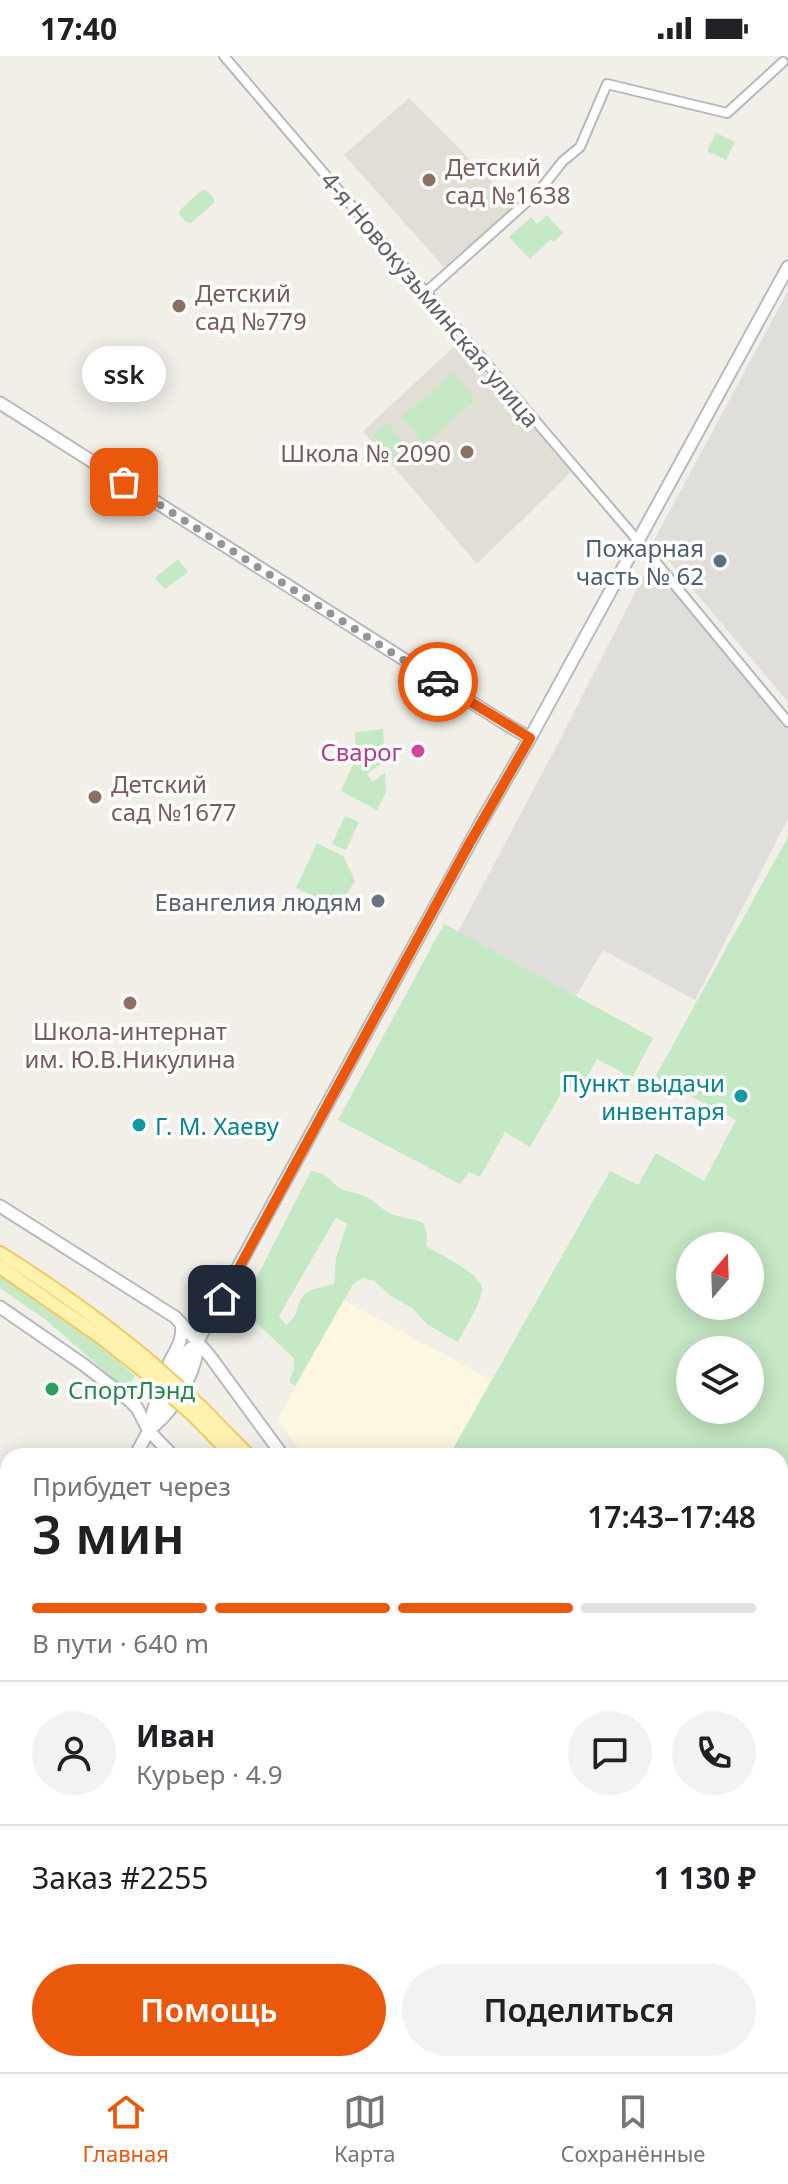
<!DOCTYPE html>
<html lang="ru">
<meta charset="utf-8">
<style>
body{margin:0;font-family:"Noto Sans",sans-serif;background:#f2f2f2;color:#202124;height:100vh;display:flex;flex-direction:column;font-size:30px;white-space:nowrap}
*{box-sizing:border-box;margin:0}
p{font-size:26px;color:#757577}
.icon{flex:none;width:44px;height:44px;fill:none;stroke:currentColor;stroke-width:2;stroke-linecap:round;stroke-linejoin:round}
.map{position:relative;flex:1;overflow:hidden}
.sheet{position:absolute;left:0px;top:1392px;width:788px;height:624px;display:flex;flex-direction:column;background:#fff;border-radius:24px 24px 0 0;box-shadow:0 4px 20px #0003}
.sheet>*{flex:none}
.needle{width:52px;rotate:19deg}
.tools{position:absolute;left:676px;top:1176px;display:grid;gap:16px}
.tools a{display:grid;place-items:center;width:88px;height:88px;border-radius:50%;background:#fff;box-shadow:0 4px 20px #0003;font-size:40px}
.pin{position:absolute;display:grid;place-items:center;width:68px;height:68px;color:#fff;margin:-34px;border-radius:16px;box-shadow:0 4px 12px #0006}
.courier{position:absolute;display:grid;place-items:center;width:80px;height:80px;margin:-40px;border:6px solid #ea580c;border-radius:50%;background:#fff;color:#222;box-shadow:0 2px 10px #0007}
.bubble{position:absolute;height:56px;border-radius:28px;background:#fff;box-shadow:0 4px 20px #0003;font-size:26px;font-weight:600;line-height:56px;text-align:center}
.head em{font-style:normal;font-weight:600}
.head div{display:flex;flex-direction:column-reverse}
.head{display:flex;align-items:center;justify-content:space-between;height:136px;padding:0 32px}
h1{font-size:52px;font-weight:600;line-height:60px}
.bar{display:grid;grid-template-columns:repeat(4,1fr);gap:12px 8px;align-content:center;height:96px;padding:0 32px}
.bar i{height:10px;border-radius:6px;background:#e0e0e0}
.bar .selected{background:#ea580c}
.bar p{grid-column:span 4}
.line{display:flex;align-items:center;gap:20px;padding:0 32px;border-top:2px solid #e0e0e0}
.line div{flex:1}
.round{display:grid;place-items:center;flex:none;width:84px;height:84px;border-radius:42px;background:#f2f2f2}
.primary-button{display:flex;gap:16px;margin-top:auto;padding:16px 32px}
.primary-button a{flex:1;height:92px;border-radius:48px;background:#ea580c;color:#fff;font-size:32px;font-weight:600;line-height:92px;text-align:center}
.primary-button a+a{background:#f2f2f2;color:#202124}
.status{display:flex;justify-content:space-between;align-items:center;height:56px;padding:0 40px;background:#fff;direction:ltr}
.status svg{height:22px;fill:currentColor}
.menu{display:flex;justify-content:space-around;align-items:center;height:112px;border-top:2px solid #e0e0e0;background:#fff;font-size:22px;color:#757577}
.menu a{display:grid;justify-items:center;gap:4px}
.menu .selected{color:#ea580c}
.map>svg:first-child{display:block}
</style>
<div class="status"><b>17:40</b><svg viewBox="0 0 49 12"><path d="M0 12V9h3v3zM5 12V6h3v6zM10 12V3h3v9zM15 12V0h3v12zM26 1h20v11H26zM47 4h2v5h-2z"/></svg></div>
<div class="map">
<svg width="788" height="2016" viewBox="0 0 788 2016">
<rect width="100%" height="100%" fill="#f1efe8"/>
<path fill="#fef7e0" d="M343,1244L491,1324L449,1400H304L278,1364Z"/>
<g fill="#e0deda">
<path d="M788,235V646L653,486Z"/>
<path d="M650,507L788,672V763L695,944L603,894L576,940L458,876L554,695Z"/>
</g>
<g fill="#e1ded6">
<path d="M409,42L516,150L444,211L344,99Z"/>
<path d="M459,286L571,416L477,508L363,375Z"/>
<path d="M8,1678V1794L0,1790V1692Z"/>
<path d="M333,2008H656L662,2016H339Z"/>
</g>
<g fill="#c5e8c5" fill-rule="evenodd">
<path d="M716,77L735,86L726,104L707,95Z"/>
<path d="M202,134H206L214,142V147L191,167L186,166L178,156Z"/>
<path d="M547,159L563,177L554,186L551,183L530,203L509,181L531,161L537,168Z"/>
<path d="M453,317L475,344L424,388L402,361Z"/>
<path d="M387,367L407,390L393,402L373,379Z"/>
<path d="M178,503L188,516L165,533L155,522Z"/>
<path d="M383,673L385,705L367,718L372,726L385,717L386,736L377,754L341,735L356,702L355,676Z"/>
<path d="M345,760L359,766L346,794L332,788Z"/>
<path d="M788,781V2016H749L743,2008H780V1400H449L610,1115L638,1129L656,1097L704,1125L736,1064L655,1021ZM690,1190H750V1250H690ZM690,1294H750V1354H690Z"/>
<path d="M317,787L343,800L355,825L338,852L296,832Z"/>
<path d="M444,868L653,982L632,1022L597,1003L579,1035L565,1031L530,1091L505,1076L480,1121L469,1116L460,1128L338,1064Z"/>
<path d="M311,1115C325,1117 328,1122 337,1130C346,1137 358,1136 367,1141C374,1144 380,1152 387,1156C399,1162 411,1162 423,1167L427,1178L426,1190C439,1198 480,1217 482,1232C483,1246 464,1273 458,1286L428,1269L412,1252L391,1240L374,1225L363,1222L353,1228L295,1330L290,1326V1322L294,1313V1302L249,1260L242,1250ZM336,1161L347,1168L336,1202L334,1228C325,1231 309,1232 303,1240C294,1252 301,1258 286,1269L279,1260Z"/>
<path d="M0,1217C48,1248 92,1281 135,1320L126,1334L46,1264L0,1232Z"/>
<path d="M0,1997L8,2002V2008H17L30,2016H0Z"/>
</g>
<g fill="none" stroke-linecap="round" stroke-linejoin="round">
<defs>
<g id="street">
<path d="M224,0L650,499L788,666"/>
<path d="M426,236L540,134L563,105L580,91L607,28L727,57L783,6"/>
</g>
<g id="secondary">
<path d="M0,347L509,670L530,682"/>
<path d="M0,1150L175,1261L209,1299L283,1400"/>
<path d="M0,1251L84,1309L129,1344L137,1352L149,1375L173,1400"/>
<path d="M169,1307C176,1294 184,1283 181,1267"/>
<path d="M151,1363C156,1340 173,1307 191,1292"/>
<path d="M155,1369C175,1352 193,1321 197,1295"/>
<path d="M135,1400L483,763L530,682L788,211"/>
<path d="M0,1649L8,1635"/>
<path d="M0,1798L8,1802"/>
<path d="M324,2008L330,2016"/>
</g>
<g id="primary">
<path d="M0,1197C51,1229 100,1264 146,1302"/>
<path d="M0,1211L98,1279L140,1312"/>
<path d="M201,1351L249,1400"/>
<path d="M194,1360L233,1400"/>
<path d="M689,2008L695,2016"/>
<path d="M710,2008L716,2016"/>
</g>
</defs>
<use href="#street" stroke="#b5b8bc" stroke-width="12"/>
<use href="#secondary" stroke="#b6babf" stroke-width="15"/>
<use href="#primary" stroke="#f2c960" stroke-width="16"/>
<use href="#street" stroke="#fff" stroke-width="8"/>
<use href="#secondary" stroke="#fff" stroke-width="11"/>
<use href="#primary" stroke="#fff2af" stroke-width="12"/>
<defs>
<g id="primary-bridge">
<path d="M146,1302L201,1351"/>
<path d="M140,1312L194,1360"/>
</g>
</defs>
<use href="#primary-bridge" stroke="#f2c960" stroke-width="16" stroke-linecap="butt"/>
<use href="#primary-bridge" stroke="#fff2af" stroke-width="12"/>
</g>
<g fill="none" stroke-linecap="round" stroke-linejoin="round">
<path stroke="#929495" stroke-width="8" stroke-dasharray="0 14.4" d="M124,426L438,626"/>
<path stroke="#ea580c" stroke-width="10" d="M222,1243L468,790L530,682L438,626"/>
</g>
<g fill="#8d6e63" stroke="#fff" stroke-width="3">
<circle cx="429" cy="124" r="8"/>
<circle cx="179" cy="250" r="8"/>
<circle cx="467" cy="396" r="8"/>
<circle cx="95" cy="741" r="8"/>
<circle cx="130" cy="947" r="8"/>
</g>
<circle fill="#5c6f8a" stroke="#fff" stroke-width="3" cx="720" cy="505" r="8"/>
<circle fill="#d1479c" stroke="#fff" stroke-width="3" cx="418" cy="695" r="8"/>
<circle fill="#6b7280" stroke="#fff" stroke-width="3" cx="378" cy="845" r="8"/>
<g fill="#0f9aa8" stroke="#fff" stroke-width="3">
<circle cx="741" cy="1040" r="8"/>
<circle cx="139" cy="1069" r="8"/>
</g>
<circle fill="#2e9e5b" stroke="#fff" stroke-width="3" cx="52" cy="1333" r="8"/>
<g text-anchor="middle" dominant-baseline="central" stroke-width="7" stroke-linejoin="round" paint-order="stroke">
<g font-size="24" fill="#785e54" stroke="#fff" text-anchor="start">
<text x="445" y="110">Детский<tspan x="445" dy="28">сад №1638</tspan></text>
<text x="195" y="236">Детский<tspan x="195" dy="28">сад №779</tspan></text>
<text x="451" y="396" text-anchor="end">Школа № 2090</text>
<text x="111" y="727">Детский<tspan x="111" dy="28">сад №1677</tspan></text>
<text x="130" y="974" text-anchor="middle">Школа-интернат<tspan x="130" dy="28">им. Ю.В.Никулина</tspan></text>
</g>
<g font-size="24" fill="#5f6368" stroke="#fff">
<text transform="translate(431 243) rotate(50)">4-я Новокузьминская улица</text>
</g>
<g font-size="24" fill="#4e5e75" stroke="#fff" text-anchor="end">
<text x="704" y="491">Пожарная<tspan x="704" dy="28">часть № 62</tspan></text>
</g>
<g font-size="24" fill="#b23c85" stroke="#fff" text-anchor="end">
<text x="402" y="695">Сварог</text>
</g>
<g font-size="24" fill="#5b616d" stroke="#fff" text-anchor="end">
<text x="362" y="845">Евангелия людям</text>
</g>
<g font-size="24" fill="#0d838f" stroke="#fff" text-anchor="end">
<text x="725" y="1026">Пункт выдачи<tspan x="725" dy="28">инвентаря</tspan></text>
<text x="155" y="1069" text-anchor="start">Г. М. Хаеву</text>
</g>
<g font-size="24" fill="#27864d" stroke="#fff" text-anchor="start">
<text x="68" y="1333">СпортЛэнд</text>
</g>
</g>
</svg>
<div class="tools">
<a><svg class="needle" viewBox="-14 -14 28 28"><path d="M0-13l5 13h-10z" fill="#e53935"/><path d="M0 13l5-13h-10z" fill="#757577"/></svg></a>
<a><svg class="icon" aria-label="layers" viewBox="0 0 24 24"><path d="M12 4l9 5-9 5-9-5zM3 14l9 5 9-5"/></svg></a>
</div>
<div class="pin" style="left:124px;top:426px;background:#ea580c"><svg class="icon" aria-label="bag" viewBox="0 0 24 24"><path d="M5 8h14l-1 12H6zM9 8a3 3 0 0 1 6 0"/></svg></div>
<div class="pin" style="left:222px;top:1243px;background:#1f2937"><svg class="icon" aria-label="home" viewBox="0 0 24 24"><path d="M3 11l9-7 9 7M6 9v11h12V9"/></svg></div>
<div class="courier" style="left:438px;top:626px"><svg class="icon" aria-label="car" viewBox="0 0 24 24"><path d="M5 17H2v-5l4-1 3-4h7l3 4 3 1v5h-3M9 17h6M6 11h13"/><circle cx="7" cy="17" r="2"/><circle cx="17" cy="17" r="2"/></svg></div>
<div class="bubble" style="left:82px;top:290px;width:84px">ssk</div>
<section class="sheet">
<div class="head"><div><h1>3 мин</h1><p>Прибудет через</p></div><em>17:43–17:48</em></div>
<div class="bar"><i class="selected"></i><i class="selected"></i><i class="selected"></i><i></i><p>В пути · 640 m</p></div>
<div class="line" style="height:144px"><a class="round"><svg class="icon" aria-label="person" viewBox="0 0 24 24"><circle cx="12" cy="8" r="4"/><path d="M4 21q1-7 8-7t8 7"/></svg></a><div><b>Иван</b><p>Курьер · 4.9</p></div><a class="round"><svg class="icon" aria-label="chat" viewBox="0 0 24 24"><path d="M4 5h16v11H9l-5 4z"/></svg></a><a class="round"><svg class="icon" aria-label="phone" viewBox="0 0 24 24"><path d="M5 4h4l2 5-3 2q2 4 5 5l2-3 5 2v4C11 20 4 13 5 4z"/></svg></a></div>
<div class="line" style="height:104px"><div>Заказ #2255</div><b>1 130 ₽</b></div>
<div class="primary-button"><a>Помощь</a><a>Поделиться</a></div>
</section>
</div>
<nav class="menu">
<a class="selected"><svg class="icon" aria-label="home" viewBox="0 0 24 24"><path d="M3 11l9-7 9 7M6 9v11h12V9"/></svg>Главная</a>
<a><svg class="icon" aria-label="map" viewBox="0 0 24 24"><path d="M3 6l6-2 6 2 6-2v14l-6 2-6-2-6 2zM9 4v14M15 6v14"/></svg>Карта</a>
<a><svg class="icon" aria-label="saved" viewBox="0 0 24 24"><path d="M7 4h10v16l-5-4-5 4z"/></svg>Сохранённые</a>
</nav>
